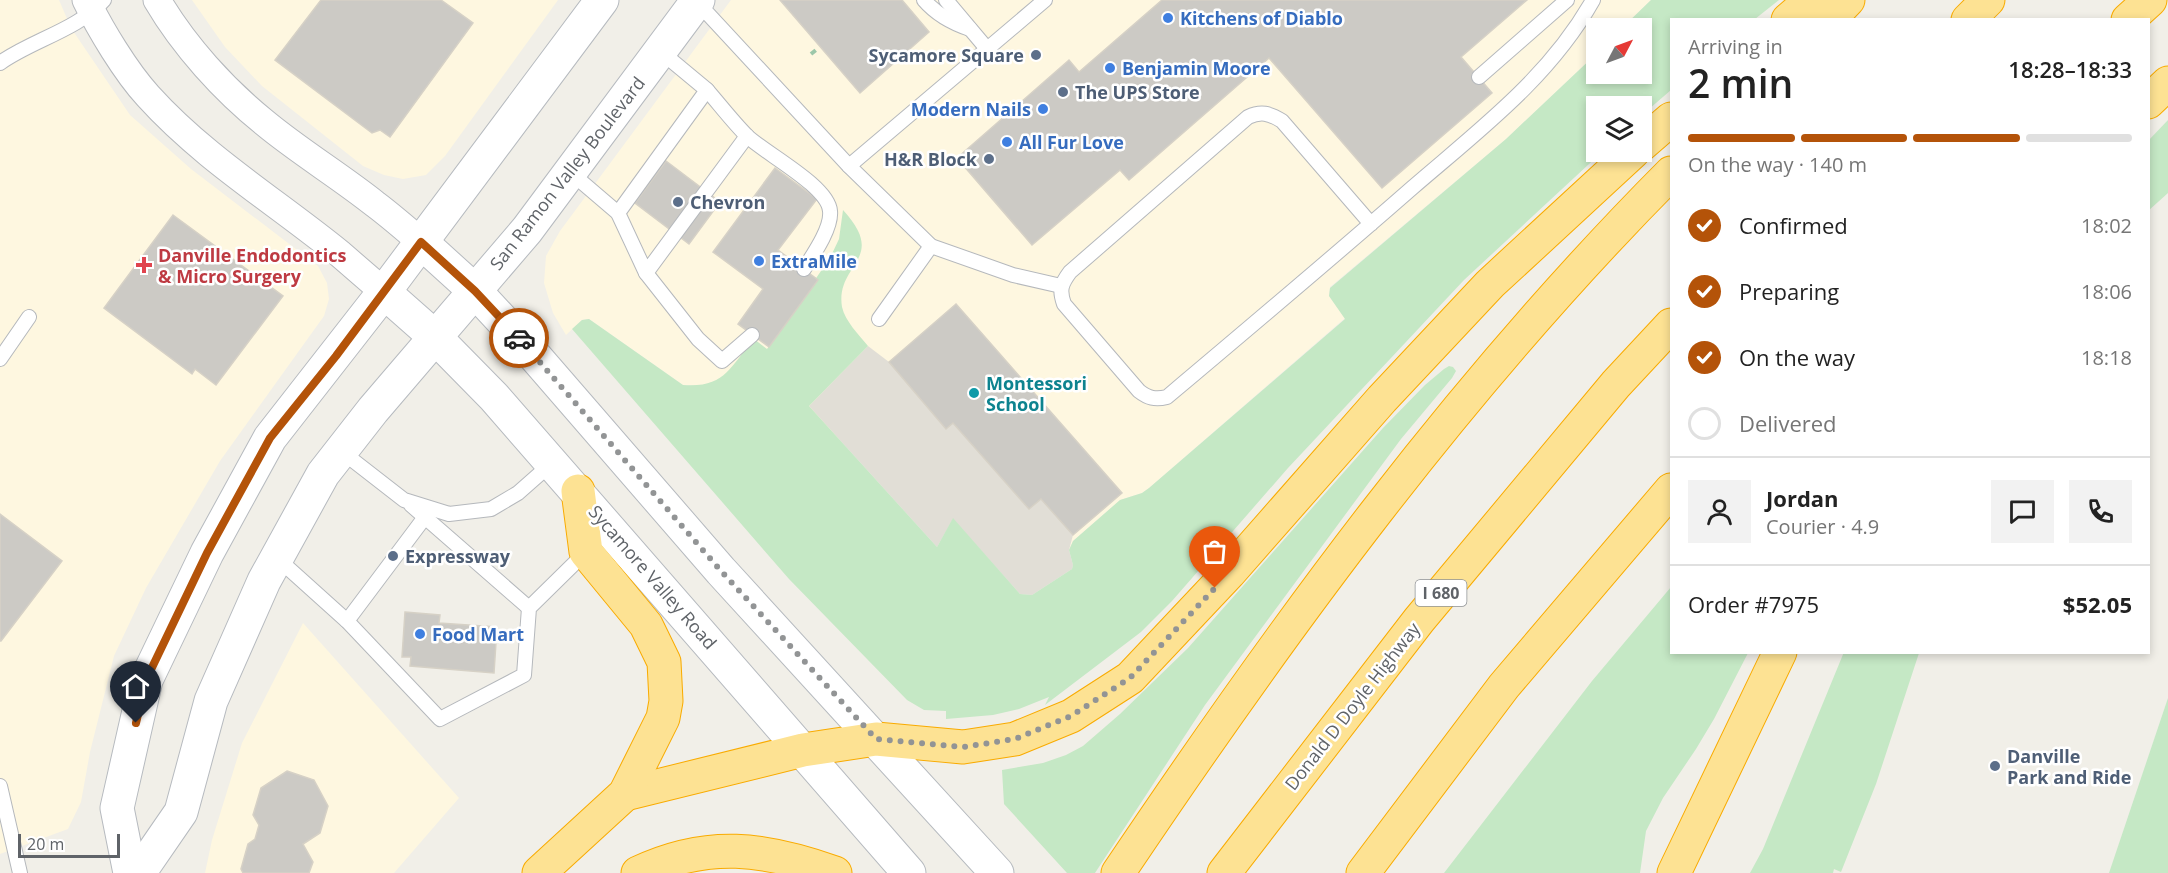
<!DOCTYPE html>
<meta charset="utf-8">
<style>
body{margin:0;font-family:"Open Sans",sans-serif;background:#f2f2f2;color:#222;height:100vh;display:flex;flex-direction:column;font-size:22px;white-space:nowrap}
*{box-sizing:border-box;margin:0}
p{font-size:20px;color:#767676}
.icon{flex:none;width:33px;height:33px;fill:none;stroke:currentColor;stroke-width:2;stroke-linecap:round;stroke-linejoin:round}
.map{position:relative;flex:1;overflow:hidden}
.panel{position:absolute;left:1670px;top:18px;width:480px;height:636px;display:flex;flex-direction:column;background:#fff;border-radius:0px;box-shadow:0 3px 9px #0003}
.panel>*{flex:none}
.needle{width:39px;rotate:49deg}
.buttons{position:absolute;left:1586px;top:18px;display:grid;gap:12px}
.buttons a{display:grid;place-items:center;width:66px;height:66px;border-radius:0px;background:#fff;box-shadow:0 3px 9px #0003;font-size:30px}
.scale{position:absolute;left:18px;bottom:15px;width:102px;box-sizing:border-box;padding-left:6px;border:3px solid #5f6368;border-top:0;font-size:16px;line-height:21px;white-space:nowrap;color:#5f6368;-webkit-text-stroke:4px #fff;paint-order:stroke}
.pin{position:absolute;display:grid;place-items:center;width:51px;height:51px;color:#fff;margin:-62px -26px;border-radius:50% 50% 50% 0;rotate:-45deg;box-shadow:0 0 6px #0007}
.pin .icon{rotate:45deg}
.courier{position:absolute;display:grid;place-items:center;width:60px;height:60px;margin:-30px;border:4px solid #b45309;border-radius:50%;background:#fff;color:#222;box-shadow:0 2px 8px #0007}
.head em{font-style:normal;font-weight:600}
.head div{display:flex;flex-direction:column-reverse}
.head{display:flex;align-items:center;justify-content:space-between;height:102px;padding:0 18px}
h1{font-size:39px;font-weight:600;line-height:45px}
.bar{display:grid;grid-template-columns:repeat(4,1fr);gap:9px 6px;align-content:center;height:72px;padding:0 18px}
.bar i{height:8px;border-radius:4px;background:#e0e0e0}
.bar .selected{background:#b45309}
.bar p{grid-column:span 4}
.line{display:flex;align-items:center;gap:15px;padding:0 18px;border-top:2px solid #e0e0e0}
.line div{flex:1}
.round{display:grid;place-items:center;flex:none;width:63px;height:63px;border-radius:0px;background:#f2f2f2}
ol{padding:0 18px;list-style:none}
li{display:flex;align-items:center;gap:18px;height:66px}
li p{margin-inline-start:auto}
li .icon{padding:6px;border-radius:50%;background:#b45309;color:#fff;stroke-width:4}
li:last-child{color:#767676}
li i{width:33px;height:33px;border:3px solid #e0e0e0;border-radius:50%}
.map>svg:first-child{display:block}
</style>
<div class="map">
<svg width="2168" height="873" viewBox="0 0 2168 873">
<rect width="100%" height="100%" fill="#f1efe8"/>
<g fill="#fef7e0">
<path d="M0,0H59L71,28L130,115L191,169L318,266L327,283L329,299L324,316L220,461L146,588L114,656L90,752L81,802L68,829L0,854Z"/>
<path d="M192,0H558L445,156L426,175L403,179L384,175L363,166L262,86L225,47Z"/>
<path d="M731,0H1651L1622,28H1596V54L1506,139L1330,287L1329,296L1345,318L1149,488L1142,493L1120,500L1073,541L1069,550L719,380L700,386L683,385L589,319L582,320L566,335L553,313L544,283L546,256L560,231Z"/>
<path d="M303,623L459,798L394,873H205L212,840L242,743Z"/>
</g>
<path fill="#e1ded6" d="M956,304L1122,493L1073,535L1069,550L1073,565L1072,569L1032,595L1020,594L953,519L937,547L809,406L868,346L889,362Z"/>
<g fill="#c5e8c5">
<path d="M1651,0H1779L1755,19L1671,20V90L1641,116V106H1596V152H1602L1464,280L1288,468L1172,601L1141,632L1045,705L1049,697L1019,709L993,715L946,719V711L924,710L907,700L789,579L572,329L582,320L589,319L683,385C725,388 729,368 754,339L767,349L830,258L839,239L843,210C889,260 835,263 842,307C845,321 859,335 868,346L809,406L937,547L953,518L1020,594L1032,595L1072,569L1073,565L1069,550L1073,541L1120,500L1142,493L1149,488L1345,319L1329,296L1330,288L1506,139L1596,54V74H1641V28H1622Z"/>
<path d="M2168,120V193L2148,211V141Z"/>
<path d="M1449,366L1453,367L1456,371L1452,378L1401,439L1205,705L1095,873H1067L1004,804L1002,770L1043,763L1066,755L1083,746L1120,714L1188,648L1383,428L1425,385L1444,369Z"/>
<path d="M1671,587V652L1748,653L1714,719L1696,749L1663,798L1646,831L1640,873H1444L1592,681Z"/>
<path d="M1844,652L1919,653L1876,784L1841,872L1834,869L1833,873H1750L1763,849Z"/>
<path d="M2168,698V873H2109Z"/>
</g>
<g fill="#cccac5" stroke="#d6d1c6" stroke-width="1.5">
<path d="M321,0H441L473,23L390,137L380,130L372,133L275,60Z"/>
<path d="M780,0H902L929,32L860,93Z"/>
<path d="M1162,0H1527L1461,57L1492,93L1382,188L1269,58L1129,180L1120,170L1032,245L957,158L1069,60L1079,72Z"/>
<path d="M666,161L720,202L689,244L635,203Z"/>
<path d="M775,168L817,199L778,250L818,280L769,347L738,324L763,289L713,252Z"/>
<path d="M173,215L283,296L216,385L195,369L192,374L104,308Z"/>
<path d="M956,304L1122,493L1073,535L1041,499L1029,509L953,423L946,429L889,362Z"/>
<path d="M0,514L62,561L1,641H0Z"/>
<path d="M405,612L440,615L439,623L497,627L494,673L410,666L411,657H402Z"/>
<path d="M287,771L314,780L328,806L320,833L303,844L313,862L309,873H243L241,869L248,844L255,839L259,825L253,815L261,788Z"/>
</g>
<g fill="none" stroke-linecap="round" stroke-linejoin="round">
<defs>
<g id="service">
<path d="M924,0C936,14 952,23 970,29"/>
<path d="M946,0L988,50"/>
<path d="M697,2L849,166L931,246L1013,275L1061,286"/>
<path d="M0,63C32,40 78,30 104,0"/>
<path d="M1479,77L1567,0"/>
<path d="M707,90C720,105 733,122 747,136C766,154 828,186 830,211C832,228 813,255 804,269"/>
<path d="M849,166L1045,0"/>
<path d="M570,172L618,213L646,273L747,136"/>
<path d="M618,213L707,90L660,51"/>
<path d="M1371,224L1282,121C1269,113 1261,111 1248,117L1070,272C1061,284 1059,290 1064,304L1139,391C1148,398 1155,400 1167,397C1249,328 1331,259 1412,188C1479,130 1549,78 1593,0"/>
<path d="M646,273L698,339L722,361L752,335"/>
<path d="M879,319L931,246"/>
<path d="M0,359L29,317"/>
<path d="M341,451L404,500L449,514L491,509L518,493L552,463"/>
<path d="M411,505L529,608"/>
<path d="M277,558L347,621L440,719L524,675L529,608L587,551"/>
<path d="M347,621L425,517"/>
<path d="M0,786L20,873"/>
</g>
<g id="minor">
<path d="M86,0C100,29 126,72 148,96C204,158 275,201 339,253C354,266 369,279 384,292"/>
<path d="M157,0C184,46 224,90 265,123C300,152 340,176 375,204C391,216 406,229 421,242"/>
</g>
<g id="secondary">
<path d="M421,242L475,291L526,346L721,571L997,873"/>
<path d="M384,292L435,337L494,397L909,873"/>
<path d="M130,873L117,808L146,680L207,553L270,438L384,292L602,0"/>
<path d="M139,873L181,812L211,701L264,581L323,474L373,410L527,230L698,0"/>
</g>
<g id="motorway">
<path d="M1788,20L1811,0"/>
<path d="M1829,20L1848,0"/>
<path d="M1968,20L1988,0"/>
<path d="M2128,20L2150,0"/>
<path d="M2148,102L2168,83"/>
<path d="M1641,145L1671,119"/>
<path d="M625,794L803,750L876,739L963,747L1015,739L1071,716L1130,678L1229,573L1382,399L1490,284L1633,152"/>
<path d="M539,873L625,794L663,718L666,701L664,662L646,625L586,552L578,491"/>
<path d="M638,873C708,840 764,848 835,873"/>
<path d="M1118,873C1284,626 1461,384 1671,173"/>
<path d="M1224,873L1419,620L1616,384L1671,325"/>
<path d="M1363,873L1504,686L1671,490"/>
<path d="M1674,873L1780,652"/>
</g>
</defs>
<use href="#service" stroke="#b5b8bc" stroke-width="16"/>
<use href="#minor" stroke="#b5b8bc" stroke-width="29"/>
<use href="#secondary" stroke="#b6babf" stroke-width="35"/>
<use href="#motorway" stroke="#f9ab00" stroke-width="35"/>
<path stroke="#9cc7a9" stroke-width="4" stroke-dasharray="6 3" stroke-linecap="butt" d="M811,54L816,50"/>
<use href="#service" stroke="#fff" stroke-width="14"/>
<use href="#minor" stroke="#fff" stroke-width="27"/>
<use href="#secondary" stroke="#fff" stroke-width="33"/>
<use href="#motorway" stroke="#fde293" stroke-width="33"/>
</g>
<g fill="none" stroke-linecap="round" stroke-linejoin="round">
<path stroke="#929495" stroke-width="6" stroke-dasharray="0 10.8" d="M519,338L721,571L876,739L963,747L1015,739L1071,716L1130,678L1215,588"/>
<path stroke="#b45309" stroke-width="8" d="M136,723L146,680L207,553L270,438L336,356L421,242L475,291L519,338"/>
</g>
<g fill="#3f7fe0" stroke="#fff" stroke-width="2">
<circle cx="1168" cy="18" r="6"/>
<circle cx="1110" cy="68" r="6"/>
<circle cx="1043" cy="109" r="6"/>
<circle cx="1007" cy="142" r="6"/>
<circle cx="759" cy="261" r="6"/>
<circle cx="420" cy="634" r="6"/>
</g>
<g fill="#5c6f8a" stroke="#fff" stroke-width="2">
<circle cx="1036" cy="55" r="6"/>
<circle cx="1063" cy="92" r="6"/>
<circle cx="989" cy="159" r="6"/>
<circle cx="678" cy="202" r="6"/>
<circle cx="393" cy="556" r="6"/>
<circle cx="1995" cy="766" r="6"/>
</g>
<path fill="#e0444e" stroke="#fff" stroke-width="2" d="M141 256h6v6h6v6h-6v6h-6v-6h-6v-6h6z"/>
<circle fill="#0f9aa8" stroke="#fff" stroke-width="2" cx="974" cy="393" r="6"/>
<g text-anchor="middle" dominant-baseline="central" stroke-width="5" stroke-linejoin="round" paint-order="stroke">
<rect fill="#fff" stroke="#8f9295" stroke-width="1.5" x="1415.5" y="580" width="51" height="26" rx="4.5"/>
<g font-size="16" font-weight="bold" fill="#5f6368">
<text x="1441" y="593">I 680</text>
</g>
<g font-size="18" font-weight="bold" fill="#366cbe" stroke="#fff" text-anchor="start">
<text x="1180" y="18">Kitchens of Diablo</text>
<text x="1122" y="68">Benjamin Moore</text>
<text x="1031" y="109" text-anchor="end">Modern Nails</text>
<text x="1019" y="142">All Fur Love</text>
<text x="771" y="261">ExtraMile</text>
<text x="432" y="634">Food Mart</text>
</g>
<g font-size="18" font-weight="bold" fill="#4e5e75" stroke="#fff" text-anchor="start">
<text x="1024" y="55" text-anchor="end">Sycamore Square</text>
<text x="1075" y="92">The UPS Store</text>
<text x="977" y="159" text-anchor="end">H&amp;R Block</text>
<text x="690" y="202">Chevron</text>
<text x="405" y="556">Expressway</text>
<text x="2007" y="756">Danville<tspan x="2007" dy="21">Park and Ride</tspan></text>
</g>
<g font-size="18" fill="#5f6368" stroke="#fff">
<text transform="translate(567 173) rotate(-52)">San Ramon Valley Boulevard</text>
<text transform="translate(653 577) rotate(49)">Sycamore Valley Road</text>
<text transform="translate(1352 706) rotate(-52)">Donald D Doyle Highway</text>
</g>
<g font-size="18" font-weight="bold" fill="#be3a42" stroke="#fff" text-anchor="start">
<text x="158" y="255">Danville Endodontics<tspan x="158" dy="21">&amp; Micro Surgery</tspan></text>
</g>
<g font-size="18" font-weight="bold" fill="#0d838f" stroke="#fff" text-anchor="start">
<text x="986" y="383">Montessori<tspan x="986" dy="21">School</tspan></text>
</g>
</g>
</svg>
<div class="buttons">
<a><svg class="needle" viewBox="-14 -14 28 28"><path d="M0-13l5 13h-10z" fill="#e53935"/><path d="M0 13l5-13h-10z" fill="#767676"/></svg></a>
<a><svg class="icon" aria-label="layers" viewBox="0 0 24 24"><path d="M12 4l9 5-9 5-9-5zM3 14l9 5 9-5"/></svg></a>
</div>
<div class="scale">20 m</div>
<div class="pin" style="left:1215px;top:588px;background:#ea580c"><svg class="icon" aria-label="bag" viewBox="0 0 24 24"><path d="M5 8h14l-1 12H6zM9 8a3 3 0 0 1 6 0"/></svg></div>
<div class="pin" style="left:136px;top:723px;background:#1f2937"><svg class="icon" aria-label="home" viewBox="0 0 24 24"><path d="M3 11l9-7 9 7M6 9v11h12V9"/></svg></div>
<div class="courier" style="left:519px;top:338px"><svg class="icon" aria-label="car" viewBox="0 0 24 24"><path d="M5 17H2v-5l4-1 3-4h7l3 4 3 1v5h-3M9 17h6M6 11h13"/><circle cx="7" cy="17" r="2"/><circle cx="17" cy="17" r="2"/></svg></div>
<section class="panel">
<div class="head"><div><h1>2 min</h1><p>Arriving in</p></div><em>18:28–18:33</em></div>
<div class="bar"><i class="selected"></i><i class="selected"></i><i class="selected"></i><i></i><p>On the way · 140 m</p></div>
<ol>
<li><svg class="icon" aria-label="check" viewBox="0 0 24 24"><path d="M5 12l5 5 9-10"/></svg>Confirmed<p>18:02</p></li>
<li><svg class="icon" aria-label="check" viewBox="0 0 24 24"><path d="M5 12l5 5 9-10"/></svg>Preparing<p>18:06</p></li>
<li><svg class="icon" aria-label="check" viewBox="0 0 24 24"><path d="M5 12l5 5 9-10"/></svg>On the way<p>18:18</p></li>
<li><i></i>Delivered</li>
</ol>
<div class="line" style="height:108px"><a class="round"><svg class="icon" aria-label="person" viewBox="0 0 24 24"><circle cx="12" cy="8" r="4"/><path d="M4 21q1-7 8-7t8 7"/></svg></a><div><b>Jordan</b><p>Courier · 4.9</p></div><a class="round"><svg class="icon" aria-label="chat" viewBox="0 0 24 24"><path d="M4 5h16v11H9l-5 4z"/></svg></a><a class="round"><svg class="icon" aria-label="phone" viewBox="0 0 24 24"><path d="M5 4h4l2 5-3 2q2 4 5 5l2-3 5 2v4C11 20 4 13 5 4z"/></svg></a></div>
<div class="line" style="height:78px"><div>Order #7975</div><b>$52.05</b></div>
</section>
</div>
